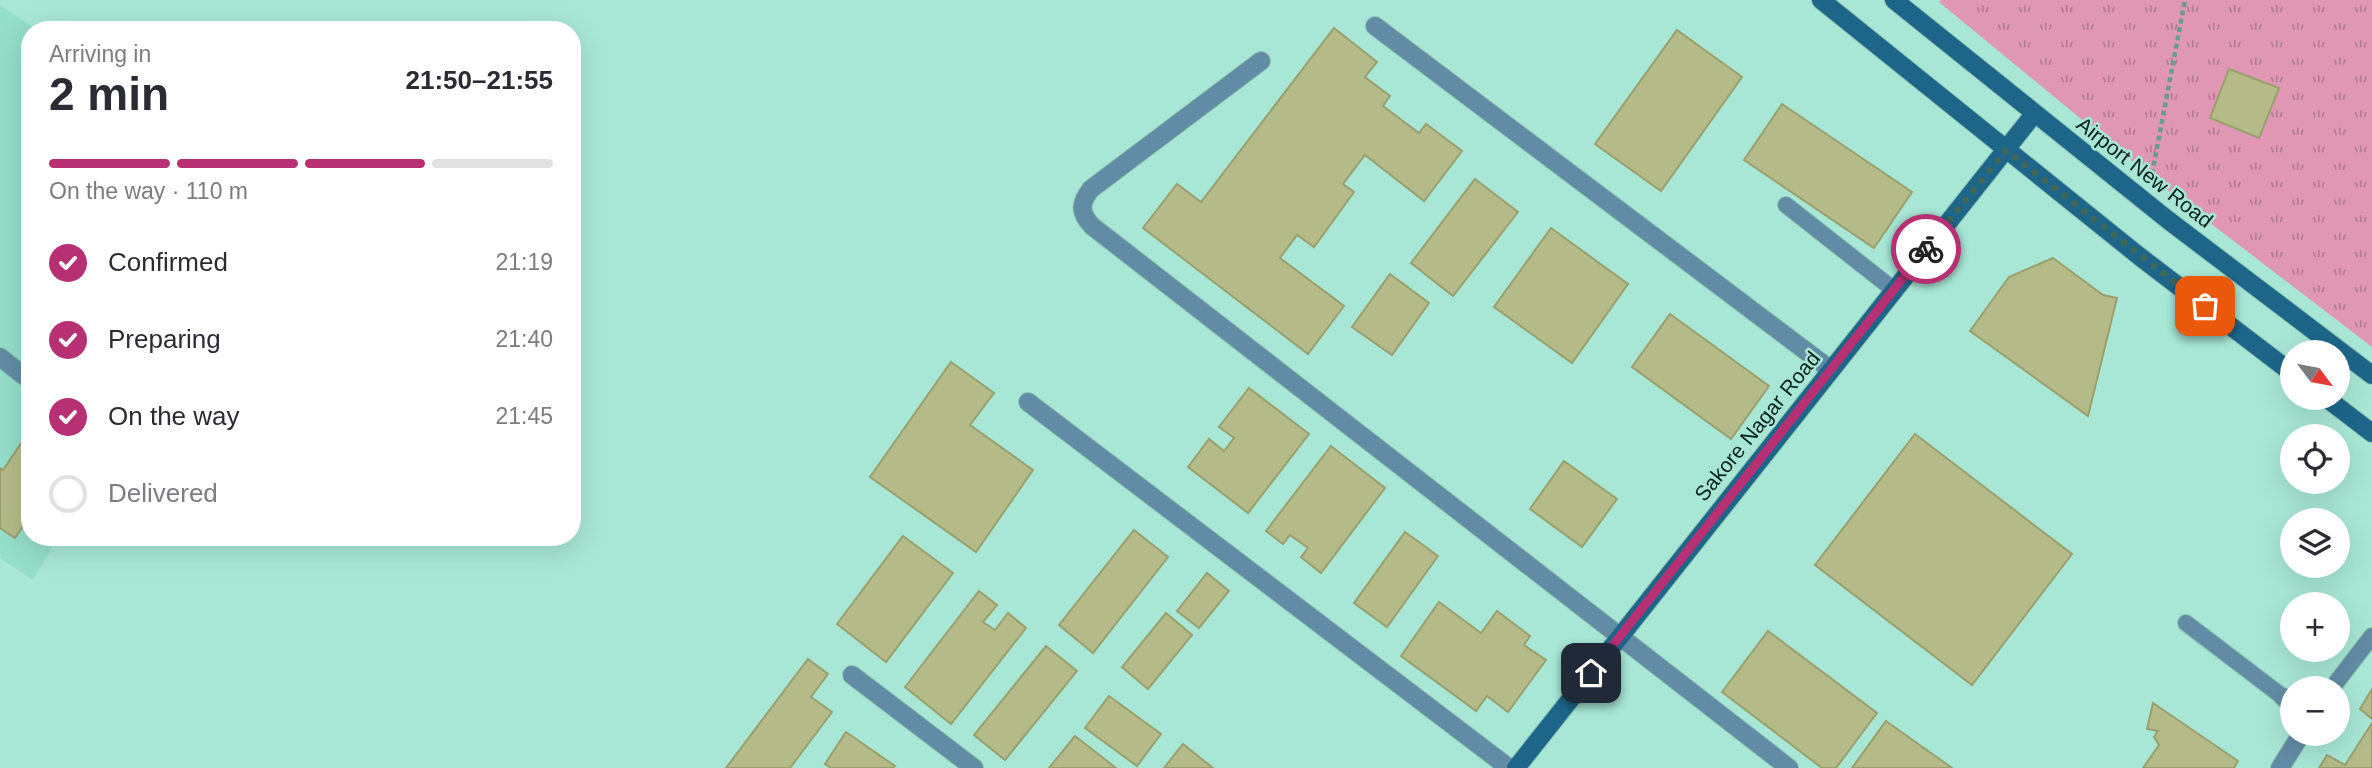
<!DOCTYPE html>
<meta charset="utf-8">
<style>
body{margin:0;font-family:Arial,sans-serif;background:#f7f7f7;color:#2b2b33;height:100vh;display:flex;flex-direction:column;font-size:26px;white-space:nowrap}
*{box-sizing:border-box;margin:0}
p{font-size:23px;color:#7c7c81}
.icon{flex:none;width:38px;height:38px;fill:none;stroke:currentColor;stroke-width:2;stroke-linecap:round;stroke-linejoin:round}
.map{position:relative;flex:1;overflow:hidden}
.sheet{position:absolute;left:21px;top:21px;width:560px;height:525px;display:flex;flex-direction:column;background:#fff;border-radius:28px;box-shadow:0 7px 28px #0002}
.sheet>*{flex:none}
.needle{width:46px;rotate:122deg}
.controls{position:absolute;left:2280px;top:340px;display:grid;gap:14px}
.controls a{display:grid;place-items:center;width:70px;height:70px;border-radius:50%;background:#fff;box-shadow:0 7px 28px #0002;font-size:35px}
.pin{position:absolute;display:grid;place-items:center;width:60px;height:60px;color:#fff;margin:-30px;border-radius:14px;box-shadow:0 4px 10px #0006}
.courier{position:absolute;display:grid;place-items:center;width:70px;height:70px;margin:-35px;border:5px solid #b63073;border-radius:50%;background:#fff;color:#222;box-shadow:0 2px 9px #0007}
.headline em{font-style:normal;font-weight:600}
.headline div{display:flex;flex-direction:column-reverse}
.headline{display:flex;align-items:center;justify-content:space-between;height:119px;padding:0 28px}
h1{font-size:46px;font-weight:600;line-height:52px}
.bar{display:grid;grid-template-columns:repeat(4,1fr);gap:10px 7px;align-content:center;height:84px;padding:0 28px}
.bar i{height:9px;border-radius:5px;background:#e1e1e2}
.bar .selected{background:#b63073}
.bar p{grid-column:span 4}
ol{padding:0 28px;list-style:none}
li{display:flex;align-items:center;gap:21px;height:77px}
li p{margin-inline-start:auto}
li .icon{padding:7px;border-radius:50%;background:#b63073;color:#fff;stroke-width:4}
li:last-child{color:#7c7c81}
li i{width:38px;height:38px;border:4px solid #e1e1e2;border-radius:50%}
.map>svg:first-child{display:block}
</style>
<div class="map">
<svg width="2372" height="768" viewBox="0 0 2372 768">
<defs>
<pattern id="grass-tufts" width="24" height="20" patternUnits="userSpaceOnUse" patternTransform="scale(1.75)"><rect width="24" height="20" fill="#e097b4"/><path d="M3 7l-1-3M5 7V3M7 7l1-3M15 17l-1-3M17 17v-4M19 17l1-3" fill="none" stroke="#b47b92"/></pattern>
</defs>
<rect width="100%" height="100%" fill="#a8e7d5"/>
<path fill="#95dec9" d="M0,5L37,30H30V537H58L33,580L0,558Z"/>
<path fill="url(#grass-tufts)" d="M1941,0H2372V347L2171,193L1939,2Z"/>
<g fill="#b4bb89" stroke="#99a06e" stroke-width="2">
<path d="M1334,28L1377,62L1365,77L1390,96L1383,106L1419,133L1426,124L1462,151L1424,201L1365,155L1343,184L1354,192L1314,247L1297,235L1280,258L1344,306L1308,354L1143,228L1177,184L1201,202Z"/>
<path d="M1677,30L1742,77L1661,191L1595,144Z"/>
<path d="M2229,69L2279,88L2259,138L2210,118Z"/>
<path d="M1782,104L1912,192L1874,248L1744,160Z"/>
<path d="M1475,179L1518,212L1453,296L1411,263Z"/>
<path d="M1551,228L1628,284L1572,363L1494,307Z"/>
<path d="M2053,258L2103,295L2117,298L2088,416L1970,331L2009,277Z"/>
<path d="M1390,274L1429,303L1392,355L1352,327Z"/>
<path d="M1670,314L1769,386L1731,439L1632,367Z"/>
<path d="M951,362L994,393L970,425L1033,470L976,552L870,477Z"/>
<path d="M1249,388L1309,434L1248,513L1188,467L1209,439L1224,451L1234,438L1219,427Z"/>
<path d="M30,430V516L15,538L0,528V468L3,470Z"/>
<path d="M1915,434L2072,554L1972,685L1815,565Z"/>
<path d="M1331,446L1385,488L1321,573L1301,557L1308,548L1290,535L1283,544L1266,531Z"/>
<path d="M1564,461L1617,499L1582,547L1530,509Z"/>
<path d="M1134,530L1168,557L1093,653L1059,625Z"/>
<path d="M1405,532L1438,556L1387,627L1354,603Z"/>
<path d="M903,536L953,573L886,662L837,624Z"/>
<path d="M1207,573L1229,591L1199,628L1177,611Z"/>
<path d="M979,591L997,605L983,622L995,630L1008,613L1026,628L951,724L905,687Z"/>
<path d="M1439,602L1481,633L1497,611L1530,636L1524,645L1546,660L1508,712L1487,696L1476,711L1401,656Z"/>
<path d="M1166,613L1192,635L1148,689L1122,667Z"/>
<path d="M1768,631L1877,713L1836,768H1822L1722,692Z"/>
<path d="M1046,646L1077,671L1005,760L974,735Z"/>
<path d="M808,659L828,674L811,697L832,712L790,768H726Z"/>
<path d="M2372,689V719L2360,709Z"/>
<path d="M1109,696L1161,734L1137,766L1085,728Z"/>
<path d="M2153,703L2238,761L2234,768H2143L2159,745L2154,737L2158,731L2147,729Z"/>
<path d="M1886,721L1952,768H1852Z"/>
<path d="M2372,723V768H2319L2327,755L2345,765Z"/>
<path d="M846,732L895,766L893,768H831L825,764Z"/>
<path d="M1075,736L1116,768H1049Z"/>
<path d="M1183,744L1213,768H1164Z"/>
</g>
<g fill="none" stroke-linecap="round" stroke-linejoin="round">
<defs>
<g id="lane">
<path d="M1786,205L1894,290"/>
<path d="M2186,623L2283,697"/>
<path d="M2332,688L2372,636"/>
</g>
<g id="street">
<path d="M1375,26L1831,370"/>
<path d="M1261,61L1091,189C1080,203 1079,212 1092,226L1789,768"/>
<path d="M0,357L24,376"/>
<path d="M1028,402L1509,768"/>
<path d="M852,675L974,768"/>
<path d="M2283,697L2292,704"/>
<path d="M2280,768L2302,733"/>
</g>
<g id="secondary">
<path d="M1821,0L2139,256L2292,373"/>
<path d="M1894,0L2168,220L2372,375"/>
<path d="M2325,397L2372,433"/>
<path d="M1516,768L2034,114"/>
</g>
</defs>
<use href="#lane" stroke="#8bc3b3" stroke-width="18"/>
<use href="#street" stroke="#8bc3b3" stroke-width="20"/>
<use href="#secondary" stroke="#8bc3b3" stroke-width="20"/>
<path stroke="#6a9b8e" stroke-width="4.5" stroke-dasharray="5 3.5" stroke-linecap="butt" d="M2152,174L2185,0"/>
<use href="#lane" stroke="#628ca5" stroke-width="16"/>
<use href="#street" stroke="#628ca5" stroke-width="18"/>
<use href="#secondary" stroke="#1d668a" stroke-width="18"/>
</g>
<g fill="none" stroke-linecap="round" stroke-linejoin="round">
<path stroke="#3f665b" stroke-width="7" stroke-dasharray="0 12.6" d="M1926,249L2006,150L2205,306"/>
<path stroke="#b63073" stroke-width="9" d="M1591,673L1926,249"/>
</g>
<g text-anchor="middle" dominant-baseline="central" stroke-width="5" stroke-linejoin="round" paint-order="stroke">
<g font-size="21" fill="#06201a" stroke="#a8e7d5">
<text transform="translate(2145 172) rotate(38)">Airport New Road</text>
<text transform="translate(1757 426) rotate(-51)">Sakore Nagar Road</text>
</g>
</g>
</svg>
<div class="controls">
<a><svg class="needle" viewBox="-14 -14 28 28"><path d="M0-13l5 13h-10z" fill="#e53935"/><path d="M0 13l5-13h-10z" fill="#7c7c81"/></svg></a>
<a><svg class="icon" aria-label="locate" viewBox="0 0 24 24"><circle cx="12" cy="12" r="6"/><path d="M12 2v4M12 18v4M2 12h4M18 12h4"/></svg></a>
<a><svg class="icon" aria-label="layers" viewBox="0 0 24 24"><path d="M12 4l9 5-9 5-9-5zM3 14l9 5 9-5"/></svg></a>
<a>+</a>
<a>−</a>
</div>
<div class="pin" style="left:2205px;top:306px;background:#ea580c"><svg class="icon" aria-label="bag" viewBox="0 0 24 24"><path d="M5 8h14l-1 12H6zM9 8a3 3 0 0 1 6 0"/></svg></div>
<div class="pin" style="left:1591px;top:673px;background:#1f2937"><svg class="icon" aria-label="home" viewBox="0 0 24 24"><path d="M3 11l9-7 9 7M6 9v11h12V9"/></svg></div>
<div class="courier" style="left:1926px;top:249px"><svg class="icon" aria-label="bike" viewBox="0 0 24 24"><circle cx="6" cy="16" r="4"/><circle cx="18" cy="16" r="4"/><path d="M6 16l4-8h5l3 8M10 8l3 8H6M13 5h3"/></svg></div>
<section class="sheet">
<div class="headline"><div><h1>2 min</h1><p>Arriving in</p></div><em>21:50–21:55</em></div>
<div class="bar"><i class="selected"></i><i class="selected"></i><i class="selected"></i><i></i><p>On the way · 110 m</p></div>
<ol>
<li><svg class="icon" aria-label="check" viewBox="0 0 24 24"><path d="M5 12l5 5 9-10"/></svg>Confirmed<p>21:19</p></li>
<li><svg class="icon" aria-label="check" viewBox="0 0 24 24"><path d="M5 12l5 5 9-10"/></svg>Preparing<p>21:40</p></li>
<li><svg class="icon" aria-label="check" viewBox="0 0 24 24"><path d="M5 12l5 5 9-10"/></svg>On the way<p>21:45</p></li>
<li><i></i>Delivered</li>
</ol>
</section>
</div>
